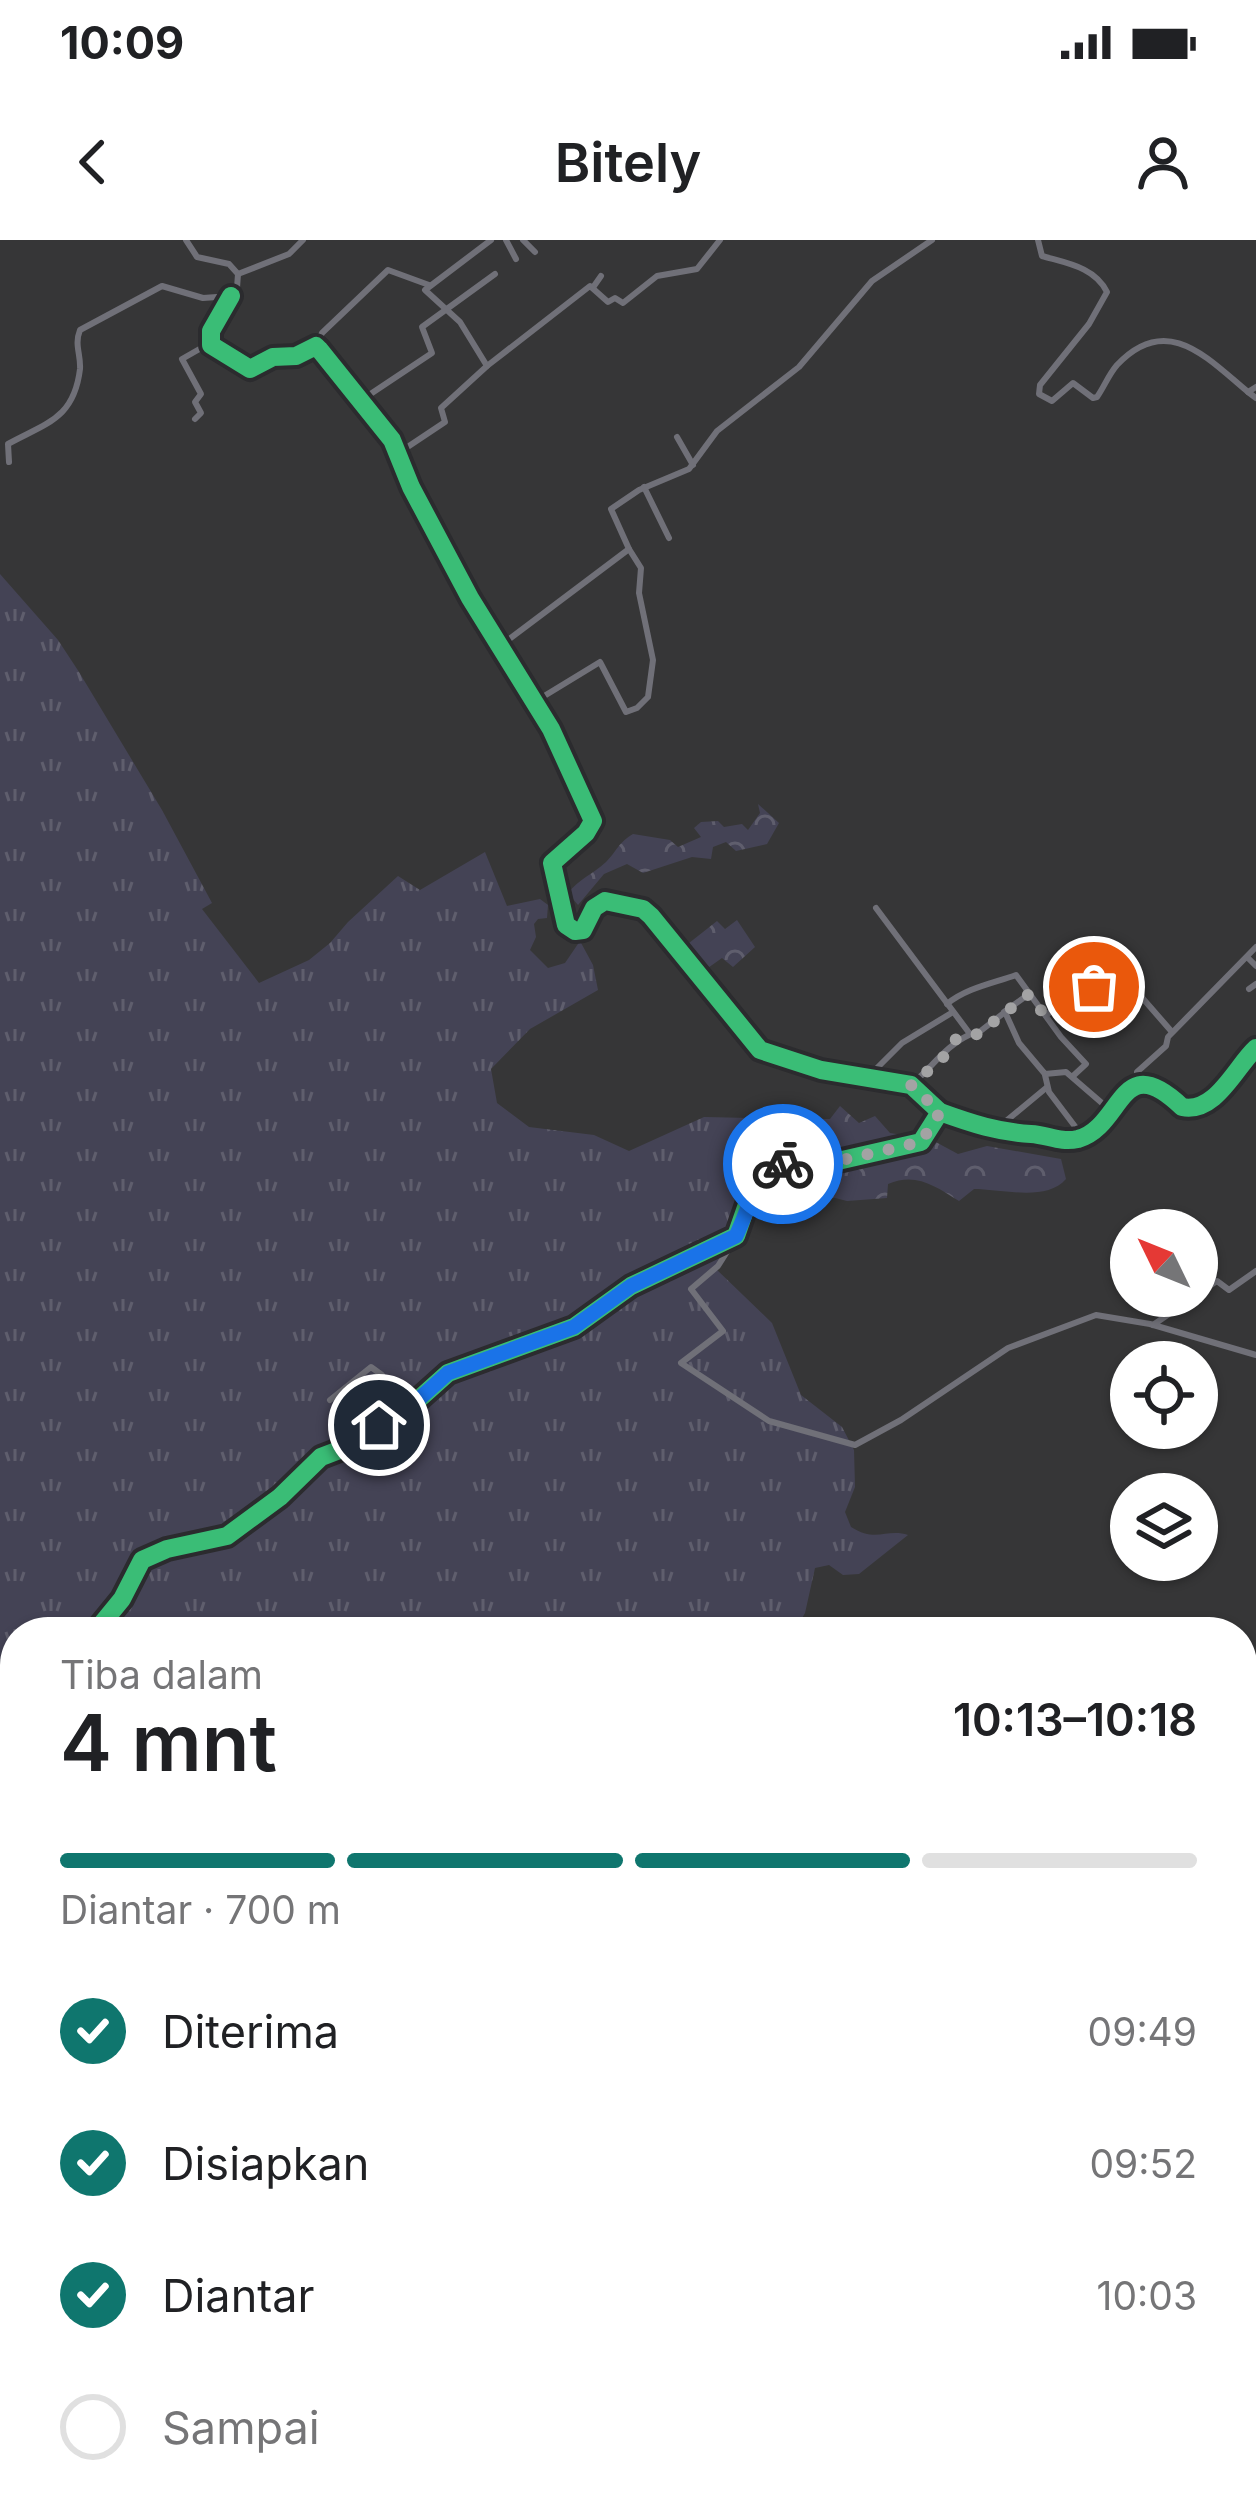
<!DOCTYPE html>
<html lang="id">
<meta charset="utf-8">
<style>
body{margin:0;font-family:Inter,sans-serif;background:#f2f2f2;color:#202124;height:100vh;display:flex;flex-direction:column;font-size:45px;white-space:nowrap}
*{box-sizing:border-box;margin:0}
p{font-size:39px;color:#757577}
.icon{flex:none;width:66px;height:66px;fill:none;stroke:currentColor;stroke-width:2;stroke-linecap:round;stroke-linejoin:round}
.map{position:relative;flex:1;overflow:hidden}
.panel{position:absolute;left:0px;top:1377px;width:1257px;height:903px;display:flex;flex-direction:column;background:#fff;border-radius:48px 48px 0 0;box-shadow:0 3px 9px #0004}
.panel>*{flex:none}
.needle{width:78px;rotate:313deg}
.buttons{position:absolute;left:1110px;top:969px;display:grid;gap:24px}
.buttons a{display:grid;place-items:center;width:108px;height:108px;border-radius:50%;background:#fff;box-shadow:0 3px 9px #0004;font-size:60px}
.pin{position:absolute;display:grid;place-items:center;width:102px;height:102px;color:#fff;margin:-51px;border:6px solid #fff;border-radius:50%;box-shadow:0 3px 12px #0007}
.courier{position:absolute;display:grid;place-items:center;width:120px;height:120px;margin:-60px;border:9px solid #1a73e8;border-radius:50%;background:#fff;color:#222;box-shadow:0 3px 15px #0007}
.head em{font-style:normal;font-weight:600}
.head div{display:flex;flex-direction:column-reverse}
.head{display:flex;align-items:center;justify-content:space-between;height:204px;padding:0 60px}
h1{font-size:78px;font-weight:600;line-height:90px}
.bar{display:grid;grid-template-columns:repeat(4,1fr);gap:18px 12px;align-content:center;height:144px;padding:0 60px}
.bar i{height:15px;border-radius:9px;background:#e0e0e0}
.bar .on{background:#0f766e}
.bar p{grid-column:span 4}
ol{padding:0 60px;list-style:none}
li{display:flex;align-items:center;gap:36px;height:132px}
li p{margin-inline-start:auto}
li .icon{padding:12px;border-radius:50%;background:#0f766e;color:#fff;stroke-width:4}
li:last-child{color:#757577}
li i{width:66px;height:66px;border:6px solid #e0e0e0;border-radius:50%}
.status{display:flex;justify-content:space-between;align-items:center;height:84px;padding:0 60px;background:#fff;direction:ltr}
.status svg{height:33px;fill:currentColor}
header{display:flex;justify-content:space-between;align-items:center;height:156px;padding:0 60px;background:#fff;font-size:54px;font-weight:600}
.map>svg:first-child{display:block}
</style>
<div class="status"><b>10:09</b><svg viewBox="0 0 49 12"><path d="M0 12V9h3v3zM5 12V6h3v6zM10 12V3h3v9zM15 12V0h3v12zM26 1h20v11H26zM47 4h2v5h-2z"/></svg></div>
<header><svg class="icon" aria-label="back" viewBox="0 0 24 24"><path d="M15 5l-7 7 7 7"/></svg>Bitely<svg class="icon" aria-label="person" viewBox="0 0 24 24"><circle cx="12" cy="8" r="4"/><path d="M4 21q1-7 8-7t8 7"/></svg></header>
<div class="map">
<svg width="1256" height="2278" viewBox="0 0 1256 2278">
<defs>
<pattern id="grass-tufts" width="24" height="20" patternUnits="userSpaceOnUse" patternTransform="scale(3)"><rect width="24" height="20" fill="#444355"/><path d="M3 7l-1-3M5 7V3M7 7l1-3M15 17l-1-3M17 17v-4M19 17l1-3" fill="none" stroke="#5f5e6d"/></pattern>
<pattern id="forest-crowns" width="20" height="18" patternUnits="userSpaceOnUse" patternTransform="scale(3)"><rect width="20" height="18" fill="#444355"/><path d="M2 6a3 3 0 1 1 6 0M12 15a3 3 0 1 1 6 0" fill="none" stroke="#5f5e6d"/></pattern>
</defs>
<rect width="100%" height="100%" fill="#363637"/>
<path fill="url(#grass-tufts)" d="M0,334L58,400L79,432L162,570L212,663L202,669L259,743L309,720L330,703L348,682L398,636L420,650L485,612L507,666L540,659L548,665L547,678L538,679L534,684L536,697L530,710L548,728L565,723L580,701L593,725L598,750L530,789L491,829L497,863L529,887L594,895L629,911L704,877L750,878L764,946L748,979L715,1028L772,1083L801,1155L842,1187L854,1210L855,1247L845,1272L851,1287C876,1303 887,1288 908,1295L859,1334L843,1335L829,1325L815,1328L805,1373L794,1392H15V2265H384V2278H0Z"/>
<g fill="url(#forest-crowns)">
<path d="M758,564L779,583L767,604L736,611L726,602L713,607L711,619L692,617L643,633L627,624L604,634L578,665L568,653C579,639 593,634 606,622C617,611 617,604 633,594L670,600L678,607L701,597L694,588L701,582L718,581L724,587L742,584L748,590L760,573Z"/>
<path d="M737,680L755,707L733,727L722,718L705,730L699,744L687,733L684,707L717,681L725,689Z"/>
<path d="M840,866L859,883L875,876L890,893L932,900L958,914L987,906L1061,919L1066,939C1046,962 1002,949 974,949L959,961C935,946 916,932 888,944L887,958L847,961L808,951L791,952L762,916L753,889L777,879H830Z"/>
</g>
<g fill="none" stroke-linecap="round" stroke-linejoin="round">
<g stroke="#707078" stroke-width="6">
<path d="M506,0L516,19"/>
<path d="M523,0L535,12"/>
<path d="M1038,0L1042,16C1066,23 1095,27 1107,52L1089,84L1040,145L1039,154L1052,161L1073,143L1093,158L1097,157C1104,147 1109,134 1117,125C1167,72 1207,118 1248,152"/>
<path d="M238,34L289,14L303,0"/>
<path d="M594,46L601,36"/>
<path d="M231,56L211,91V105L250,129L273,117L296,116L316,106L319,109L392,200L411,247L470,358L551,489L593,581L586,593L552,623L566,685L575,691L583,690L594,668L605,661L643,669L651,676L760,810L821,830L911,845L940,872"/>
<path d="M316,106L322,93L388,30L429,45"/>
<path d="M487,126L460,82L425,50L491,0"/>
<path d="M1256,147L1248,152L1256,158"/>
<path d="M360,161L432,113L422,87L495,34"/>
<path d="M195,179L201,173L195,162L201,154L182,119L210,103"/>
<path d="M677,197L693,225"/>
<path d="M397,214L445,182L441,168L487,126L590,46L608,62L615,58L623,63L657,36L697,29L720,0"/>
<path d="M9,222L8,204C46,183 74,179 80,129C81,114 74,105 80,90L162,46L203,58L231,56L237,48L238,34L229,24L197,17L186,0"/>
<path d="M644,247L669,298"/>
<path d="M500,406L629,309L611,269L639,250L689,229L717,191L799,127L872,41L932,0"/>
<path d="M536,461L600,422L626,472L637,468L648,457L653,420L639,353L641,328L629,309"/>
<path d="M876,668L970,794L978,793L1005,772L1019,803L1045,834L1066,832L1110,870"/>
<path d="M1247,717L1256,726"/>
<path d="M1249,749L1256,744"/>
<path d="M947,764C966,748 994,743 1016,735L1061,797L1086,824L1073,836"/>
<path d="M1004,772L1029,754"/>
<path d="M1046,776C1062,760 1076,743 1100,749L1125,738L1172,792"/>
<path d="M1045,835L1049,852L1083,897"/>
<path d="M867,838L902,803L953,772"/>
<path d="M911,845C932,827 947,805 969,795"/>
<path d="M1142,845L1137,832L1166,806L1168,797L1256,707"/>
<path d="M994,891L1046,848"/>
<path d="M735,999L718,1026L691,1049L723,1091L681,1123L769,1181L855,1205L901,1180L1008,1108L1096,1075L1150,1084L1256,1115"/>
<path d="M1197,1054L1217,1041L1229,1050L1256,1031"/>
<path d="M1153,1085L1195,1056"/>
<path d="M330,1160L371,1127L382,1135L368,1178L377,1186"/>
<path d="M95,1392L122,1359L142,1320L167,1309L227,1296L280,1257L321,1217L355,1204L419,1159L448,1133L574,1087L631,1046L736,996L751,953L770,927L816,926L921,902L940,872C973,884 998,892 1031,894C1048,895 1060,903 1078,899C1124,886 1119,807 1182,867C1216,874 1236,826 1256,808"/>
<path d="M0,1454L15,1447"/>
<path d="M1242,1736L1256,1721"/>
<path d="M1242,1885L1256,1901"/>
<path d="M1242,1979L1256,1969"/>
<path d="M1126,2265L1129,2278"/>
</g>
<defs>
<g id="cycleway">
<path d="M231,56L211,91V105L250,129L273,117L296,116L316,106L319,109L392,200L411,247L470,358L551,489L593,581L586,593L552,623L566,685L575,691L583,690L594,668L605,661L643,669L651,676L760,810L821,830L911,845L940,872"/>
<path d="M95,1392L122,1359L142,1320L167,1309L227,1296L280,1257L321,1217L355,1204L419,1159L448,1133L574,1087L631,1046L736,996L751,953L770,927L816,926L921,902L940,872C973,884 998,892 1031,894C1048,895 1060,903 1078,899C1124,886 1119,807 1182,867C1216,874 1236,826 1256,808"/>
</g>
</defs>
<use href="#cycleway" stroke="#2b2b2e" stroke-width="26"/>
<use href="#cycleway" stroke="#3abd76" stroke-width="18"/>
</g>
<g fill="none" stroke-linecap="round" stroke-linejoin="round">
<path stroke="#a3a3a4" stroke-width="12" stroke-dasharray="0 21.6" d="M783,924L800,928L816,926L921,902L940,872L911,845L942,819L956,799L978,794L1029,754L1046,777L1070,753L1094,747"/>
<path stroke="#1a73e8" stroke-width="15" d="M379,1185L419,1159L448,1133L574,1087L631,1046L736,996C748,971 752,949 770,927L783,924"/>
</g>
</svg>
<div class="buttons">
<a><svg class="needle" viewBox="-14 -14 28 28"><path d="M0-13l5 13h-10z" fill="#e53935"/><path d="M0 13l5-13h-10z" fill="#757577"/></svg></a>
<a><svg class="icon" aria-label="locate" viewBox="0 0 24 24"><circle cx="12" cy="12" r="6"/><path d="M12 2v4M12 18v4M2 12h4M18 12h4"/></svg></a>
<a><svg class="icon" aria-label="layers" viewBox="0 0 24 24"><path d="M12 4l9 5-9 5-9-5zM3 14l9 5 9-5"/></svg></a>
</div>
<div class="pin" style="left:1094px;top:747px;background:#ea580c"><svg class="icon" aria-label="bag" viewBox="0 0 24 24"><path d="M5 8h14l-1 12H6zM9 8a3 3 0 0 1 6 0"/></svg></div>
<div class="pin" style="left:379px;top:1185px;background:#1f2937"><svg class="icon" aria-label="home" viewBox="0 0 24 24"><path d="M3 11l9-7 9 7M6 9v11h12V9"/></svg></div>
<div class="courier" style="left:783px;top:924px"><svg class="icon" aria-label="bike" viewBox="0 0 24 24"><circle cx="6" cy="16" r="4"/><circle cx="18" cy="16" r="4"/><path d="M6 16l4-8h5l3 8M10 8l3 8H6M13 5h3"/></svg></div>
<section class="panel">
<div class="head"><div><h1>4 mnt</h1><p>Tiba dalam</p></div><em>10:13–10:18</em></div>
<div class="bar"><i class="on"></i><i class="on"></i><i class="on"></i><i></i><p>Diantar · 700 m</p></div>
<ol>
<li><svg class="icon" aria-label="check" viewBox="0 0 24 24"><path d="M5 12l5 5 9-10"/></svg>Diterima<p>09:49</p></li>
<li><svg class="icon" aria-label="check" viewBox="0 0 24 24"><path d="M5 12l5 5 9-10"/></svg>Disiapkan<p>09:52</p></li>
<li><svg class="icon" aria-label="check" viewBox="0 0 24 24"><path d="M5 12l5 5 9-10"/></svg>Diantar<p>10:03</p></li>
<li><i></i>Sampai</li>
</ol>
</section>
</div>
